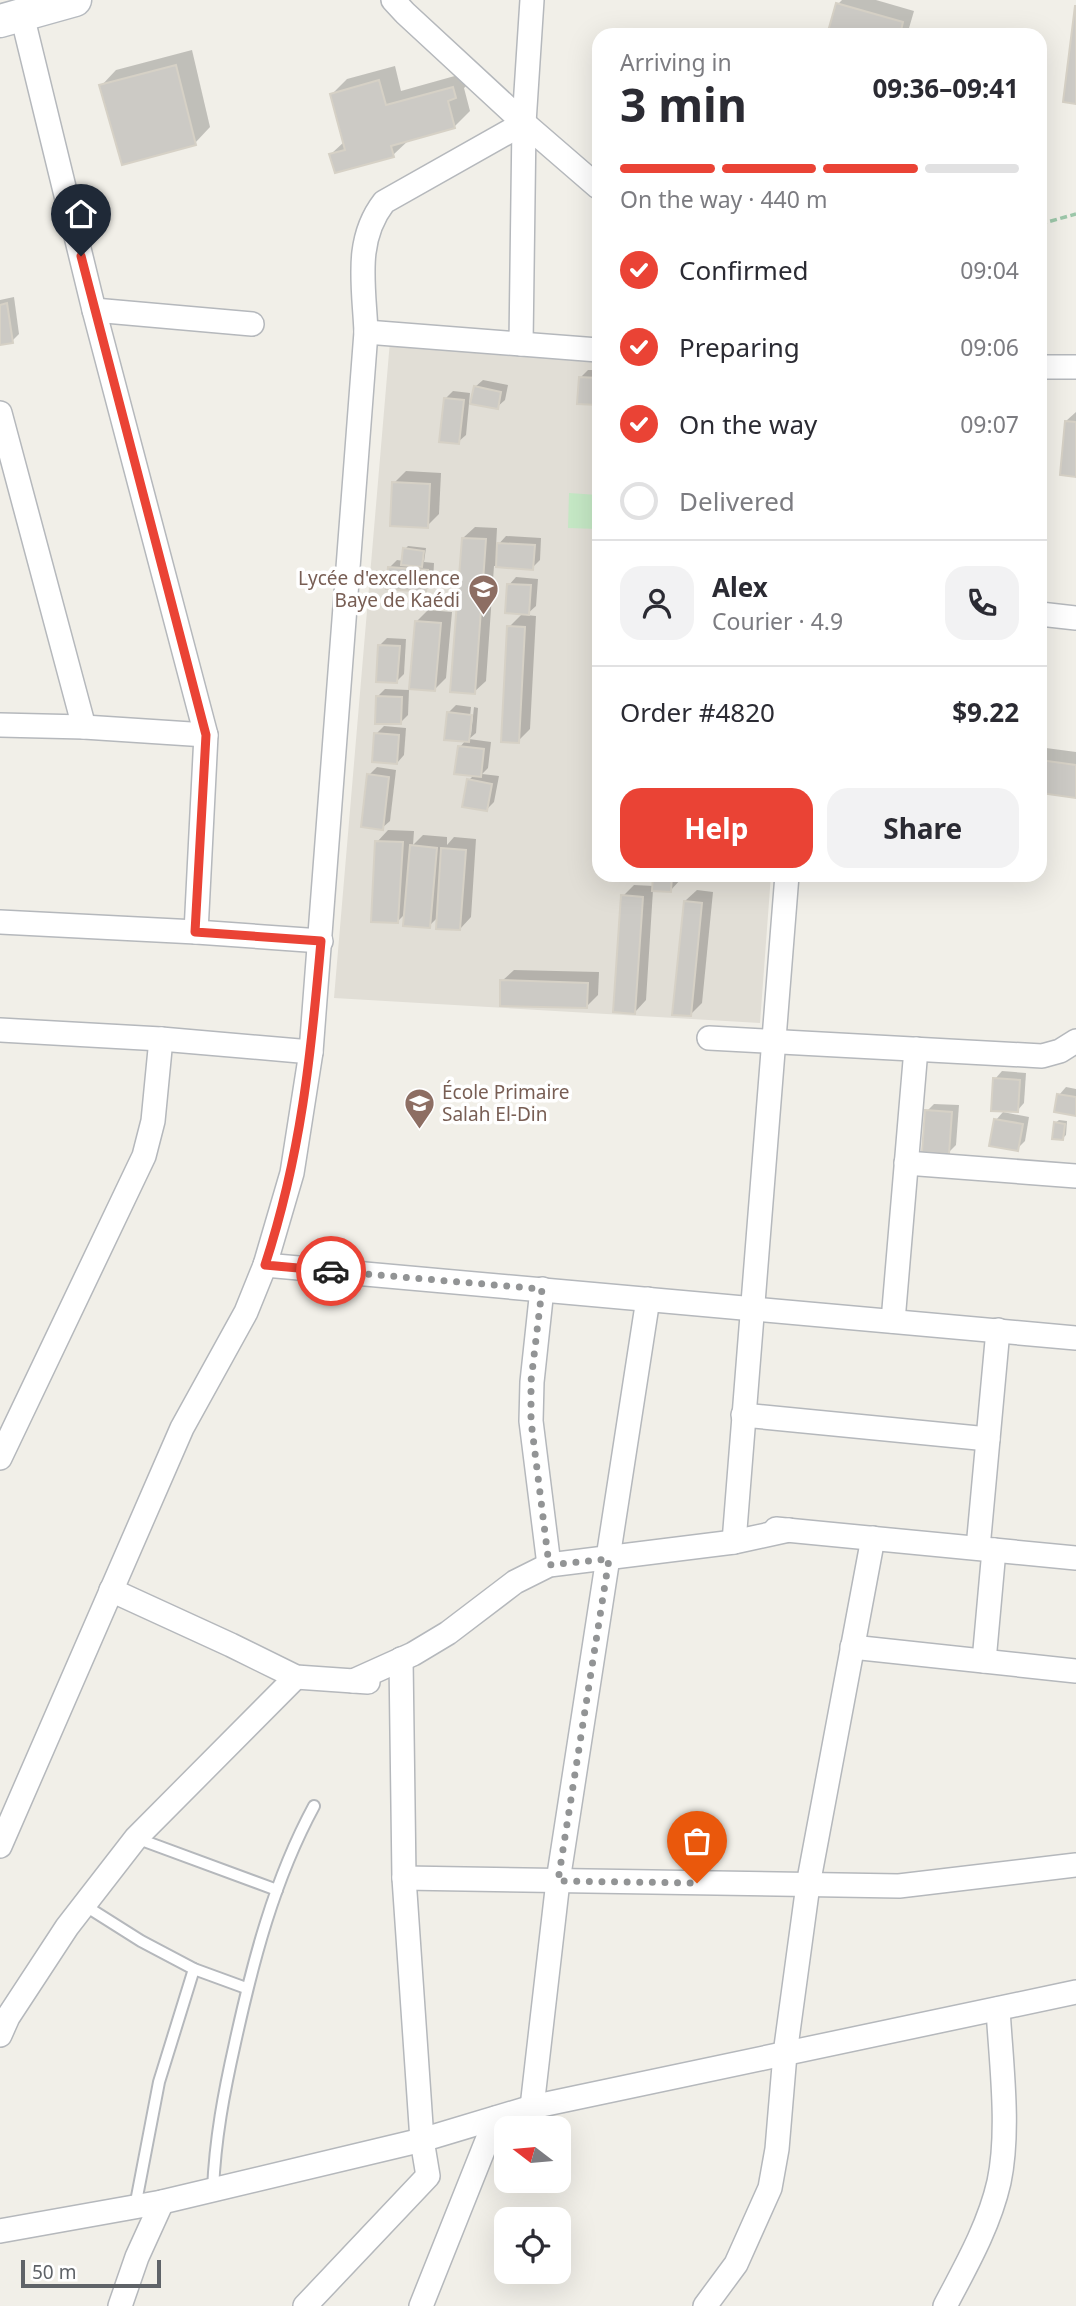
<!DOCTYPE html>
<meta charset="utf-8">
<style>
body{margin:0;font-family:"Noto Sans",sans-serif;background:#f2f2f3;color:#2b2b33;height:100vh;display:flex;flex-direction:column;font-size:26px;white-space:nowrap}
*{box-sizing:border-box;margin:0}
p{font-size:23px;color:#7c7c81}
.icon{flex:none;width:38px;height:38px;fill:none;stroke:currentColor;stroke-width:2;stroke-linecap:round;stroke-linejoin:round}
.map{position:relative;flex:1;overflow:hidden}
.drawer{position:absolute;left:592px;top:28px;width:455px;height:854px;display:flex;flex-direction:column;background:#fff;border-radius:21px;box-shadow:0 7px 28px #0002}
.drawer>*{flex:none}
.needle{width:46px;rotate:286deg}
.buttons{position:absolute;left:494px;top:2116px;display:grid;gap:14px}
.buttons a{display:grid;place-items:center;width:77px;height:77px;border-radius:14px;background:#fff;box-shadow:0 7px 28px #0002;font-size:35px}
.scale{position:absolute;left:21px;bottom:18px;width:140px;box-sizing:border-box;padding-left:7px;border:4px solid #5f6368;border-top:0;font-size:19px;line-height:24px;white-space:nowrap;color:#5f6368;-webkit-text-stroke:5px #fff;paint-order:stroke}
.pin{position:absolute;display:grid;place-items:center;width:60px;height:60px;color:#fff;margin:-72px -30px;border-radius:50% 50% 50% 0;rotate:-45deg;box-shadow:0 0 7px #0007}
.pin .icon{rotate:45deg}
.courier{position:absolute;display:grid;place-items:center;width:70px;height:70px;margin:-35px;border:5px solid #ea4335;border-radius:50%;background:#fff;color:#222;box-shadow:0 2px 9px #0007}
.headline em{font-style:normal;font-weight:700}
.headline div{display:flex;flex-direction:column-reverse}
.headline{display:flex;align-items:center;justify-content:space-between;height:119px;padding:0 28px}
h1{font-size:46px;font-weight:700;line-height:52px}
.bar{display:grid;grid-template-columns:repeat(4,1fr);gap:10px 7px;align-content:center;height:84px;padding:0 28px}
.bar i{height:9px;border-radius:5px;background:#e1e1e2}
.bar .active{background:#ea4335}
.bar p{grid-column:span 4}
.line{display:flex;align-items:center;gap:18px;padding:0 28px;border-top:2px solid #e1e1e2}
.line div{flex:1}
.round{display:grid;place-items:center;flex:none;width:74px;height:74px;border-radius:21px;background:#f2f2f3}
ol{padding:0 28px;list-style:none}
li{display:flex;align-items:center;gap:21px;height:77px}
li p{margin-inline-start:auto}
li .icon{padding:7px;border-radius:50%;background:#ea4335;color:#fff;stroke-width:4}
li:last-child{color:#7c7c81}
li i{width:38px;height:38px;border:4px solid #e1e1e2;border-radius:50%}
.cta{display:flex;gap:14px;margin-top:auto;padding:14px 28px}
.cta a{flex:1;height:80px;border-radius:21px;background:#ea4335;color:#fff;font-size:28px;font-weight:700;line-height:80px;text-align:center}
.cta a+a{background:#f2f2f3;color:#2b2b33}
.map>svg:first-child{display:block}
</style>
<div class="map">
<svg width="1076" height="2306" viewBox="0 0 1076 2306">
<rect width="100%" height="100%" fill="#f1efe8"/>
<path fill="#e1ded6" d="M390,341L598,357V875H771L760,1023L334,998Z"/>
<path fill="#c5e8c5" d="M569,493L598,495V529L568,528Z"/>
<g fill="#0003">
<path d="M842,0H876L914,11L907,35H829L838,4Z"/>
<path d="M192,50L210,127L195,143L101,86L116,70Z"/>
<path d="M395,66L401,91L469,72L471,81L464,88L470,111L454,127L410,139L393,155L331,154L345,141L332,94L347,79Z"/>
<path d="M14,297L19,334L12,341L0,343V300Z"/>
<path d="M588,370H598V403L579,402L581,377Z"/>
<path d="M483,380L508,385L505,400L497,407L475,387Z"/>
<path d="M453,391L470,393L466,435L458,442L445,399Z"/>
<path d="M1076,412V475L1066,421Z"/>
<path d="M406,471L441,473L439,514L427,526L394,483Z"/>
<path d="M475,527L497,528L496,547L506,536L541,538L540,560L532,568L494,566L486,681L474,692L463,538Z"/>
<path d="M408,546L426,548L424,562L434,563L433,583L425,590L389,568L397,560L404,561L405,549Z"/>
<path d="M516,577L538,579L536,606L526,615L536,616L530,729L518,741L509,627L523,613L509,585Z"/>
<path d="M428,610L452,612L446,678L434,690L417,621Z"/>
<path d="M387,638L406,639L404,674L397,681L379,646Z"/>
<path d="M385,689L409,690L408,715L400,723L377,697Z"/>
<path d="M456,705L471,707L468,735H471L474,707L478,708L476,733L469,739L491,742L488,768L482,774L499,776L494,802L487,809L469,780L474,775L460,747L466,740L448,713Z"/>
<path d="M384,726L406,728L404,755L397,763L376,734Z"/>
<path d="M1046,748L1076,752V796L1040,791V754Z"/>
<path d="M377,767L396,770L390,821L382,828L369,775Z"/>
<path d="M388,830L414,831L413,845L423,835L447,837V845L454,837L476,839L471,917L460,929L438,917L429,926L406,913L398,921L377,842Z"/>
<path d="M654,875H682L681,879L670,891L653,890L646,1000L635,1012L623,896L634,885L654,886Z"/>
<path d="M697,890L713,892L702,1003L690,1015L685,901Z"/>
<path d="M514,970L599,972L598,995L586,1007L502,981Z"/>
<path d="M1002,1071L1026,1073L1024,1103L1017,1111L995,1079Z"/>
<path d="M1066,1087L1076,1089V1114L1059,1095Z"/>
<path d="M934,1104L959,1105L956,1145L948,1153L927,1111Z"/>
<path d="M1003,1112L1029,1117L1025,1141L1017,1149L996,1120Z"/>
<path d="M1059,1120L1067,1121L1066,1135L1063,1138L1055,1123Z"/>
</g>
<g fill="#cccac5" stroke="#d6d1c6" stroke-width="2">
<path d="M836,3L903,22L900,35H827Z"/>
<path d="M1075,6H1076V104L1063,102Z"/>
<path d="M176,65L196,145L122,165L99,85Z"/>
<path d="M379,80L386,105L453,87L456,98L448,101L455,128L391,146L394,157L335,173L329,154L345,150L330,94Z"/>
<path d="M7,303L13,343L0,345V305Z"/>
<path d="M579,377L598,378V405L577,404Z"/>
<path d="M474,386L501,392L498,409L470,404Z"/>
<path d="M444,398L464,400L459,444L439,442Z"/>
<path d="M1065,421L1076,422V477L1060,475Z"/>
<path d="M392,482L430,484L428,528L390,526Z"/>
<path d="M462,538L486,539L475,694L450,692Z"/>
<path d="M497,543L535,545L533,570L496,567Z"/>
<path d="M403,548L424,551L422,567L401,565Z"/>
<path d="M388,567L428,570L426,592L386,589Z"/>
<path d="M507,584L531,585L529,615L505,613Z"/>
<path d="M415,621L441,623L435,691L409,689Z"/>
<path d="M507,626L525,627L519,743L501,742Z"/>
<path d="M378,645L400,646L397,683L376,682Z"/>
<path d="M376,696L402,697L401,724H375Z"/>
<path d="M447,712L472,715L469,742L444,740Z"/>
<path d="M374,733L399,735L397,764L372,762Z"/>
<path d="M458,746L484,749L481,777L454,774Z"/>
<path d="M1040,760L1076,765V798L1040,793Z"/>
<path d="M367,774L389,777L383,830L361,827Z"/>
<path d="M467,779L492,784L487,811L462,807Z"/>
<path d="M375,841L403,842L398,923L371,922Z"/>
<path d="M410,845L437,848L430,928L403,926Z"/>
<path d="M441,848L466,850L460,930L436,929Z"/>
<path d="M653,875H672L671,892L652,891Z"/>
<path d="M621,895L643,897L635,1014L613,1012Z"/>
<path d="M684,901L702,903L691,1016L672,1015Z"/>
<path d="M500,980L588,983L587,1008L500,1006Z"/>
<path d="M993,1078L1020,1080L1018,1112L991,1111Z"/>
<path d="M1057,1094L1076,1097V1116L1054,1112Z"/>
<path d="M925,1110L952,1112L949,1154L922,1152Z"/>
<path d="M994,1119L1023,1124L1018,1151L989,1146Z"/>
<path d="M1054,1122L1065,1124L1063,1140L1052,1139Z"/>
</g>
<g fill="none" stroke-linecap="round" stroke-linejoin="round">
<defs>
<g id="lane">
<path d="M136,1838L277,1890"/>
<path d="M84,1905L141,1941L194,1969L246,1988"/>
<path d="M213,2190C215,2139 224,2092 235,2043C253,1961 274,1880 314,1806"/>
<path d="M135,2207L159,2082L194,1969"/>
</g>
<g id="street">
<path d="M393,0L405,13L524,123L598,187"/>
<path d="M22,15L94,310L206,735L196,932"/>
<path d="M94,310L252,324"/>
<path d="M366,332L598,350"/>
<path d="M521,344L524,123L532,0"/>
<path d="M1040,367H1076"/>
<path d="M0,413L84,727"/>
<path d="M1040,614L1076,618"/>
<path d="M0,725L84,727L206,735"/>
<path d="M0,922L196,932L321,941"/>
<path d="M0,1030L161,1039L311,1052"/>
<path d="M709,1038L1042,1056L1060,1051L1076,1041"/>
<path d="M906,1163L1076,1176"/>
<path d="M265,1265L1076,1338"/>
<path d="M542,1289L532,1382L531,1421L549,1565"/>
<path d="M893,1321L916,1049"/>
<path d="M743,1415L988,1439"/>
<path d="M0,1458L144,1156L153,1121L161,1039"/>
<path d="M776,1529L1076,1558"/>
<path d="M734,1542L787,875"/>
<path d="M978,1548L998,1330"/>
<path d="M111,1590L231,1645L296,1677L368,1682"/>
<path d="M852,1647L1076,1671"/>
<path d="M984,1661L994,1550"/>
<path d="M353,1681L413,1654L448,1633L515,1582L549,1565L734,1542L789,1530"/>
<path d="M0,1846L182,1428L246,1312L265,1265L292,1173L311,1052L366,332C364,285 354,241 384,202L524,123"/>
<path d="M404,1878L899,1886L1076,1865"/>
<path d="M0,2035L8,2017L67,1927L136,1838L296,1677"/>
<path d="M532,2107L558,1881L648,1299"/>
<path d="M0,2231L162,2202L422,2140L532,2107L1076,1992"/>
<path d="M120,2306L137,2257L162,2202"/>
<path d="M305,2306L428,2176L422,2140L404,1878L401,1659"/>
<path d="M421,2306L496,2118"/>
<path d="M705,2306L736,2264L770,2188L777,2149L785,2054L808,1885L873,1538"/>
<path d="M945,2306C966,2266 989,2226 999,2182C1010,2130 1001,2062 998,2009"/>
</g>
<path id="secondary" d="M0,21L75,0"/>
</defs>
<use href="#lane" stroke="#b5b8bc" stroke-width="14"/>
<use href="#street" stroke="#b5b8bc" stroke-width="26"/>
<use href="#secondary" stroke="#b6babf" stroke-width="35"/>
<path stroke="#9cc7a9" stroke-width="3.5" stroke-dasharray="7 3.5" stroke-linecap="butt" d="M1040,224L1076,214"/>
<use href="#lane" stroke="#fff" stroke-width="10"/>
<use href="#street" stroke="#fff" stroke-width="23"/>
<use href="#secondary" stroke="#fff" stroke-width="32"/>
</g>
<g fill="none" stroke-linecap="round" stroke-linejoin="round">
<path stroke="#929495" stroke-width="7" stroke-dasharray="0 12.6" d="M331,1271L542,1289L531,1381V1421L549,1565L609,1559L558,1881L697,1883"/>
<path stroke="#ea4335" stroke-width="9" d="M81,256L206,735L195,932L321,941C311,1055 301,1155 265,1265L331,1271"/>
</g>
<defs>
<symbol id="school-pin" viewBox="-11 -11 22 30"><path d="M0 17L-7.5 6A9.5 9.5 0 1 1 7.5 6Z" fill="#8d6e63" stroke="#fff"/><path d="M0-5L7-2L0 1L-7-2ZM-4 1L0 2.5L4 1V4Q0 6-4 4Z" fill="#fff"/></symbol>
</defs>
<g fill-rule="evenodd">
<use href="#school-pin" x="466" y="572" width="35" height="47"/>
<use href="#school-pin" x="402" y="1086" width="35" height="47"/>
</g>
<g text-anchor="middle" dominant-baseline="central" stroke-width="7" stroke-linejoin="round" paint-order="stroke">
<g font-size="19" fill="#785e54" stroke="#fff" text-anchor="end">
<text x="460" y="578">Lycée d'excellence<tspan x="460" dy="22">Baye de Kaédi</tspan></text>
<text x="442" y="1092" text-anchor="start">École Primaire<tspan x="442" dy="22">Salah El-Din</tspan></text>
</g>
</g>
</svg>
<div class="buttons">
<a><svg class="needle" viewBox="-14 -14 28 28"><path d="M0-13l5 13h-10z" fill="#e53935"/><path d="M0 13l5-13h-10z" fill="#7c7c81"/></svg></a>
<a><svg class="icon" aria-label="locate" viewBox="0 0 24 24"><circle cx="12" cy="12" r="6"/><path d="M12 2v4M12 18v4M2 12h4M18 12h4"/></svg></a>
</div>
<div class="scale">50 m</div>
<div class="pin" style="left:697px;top:1883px;background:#ea580c"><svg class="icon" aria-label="bag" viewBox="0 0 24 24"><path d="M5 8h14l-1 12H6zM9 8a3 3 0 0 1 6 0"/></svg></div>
<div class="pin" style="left:81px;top:256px;background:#1f2937"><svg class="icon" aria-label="home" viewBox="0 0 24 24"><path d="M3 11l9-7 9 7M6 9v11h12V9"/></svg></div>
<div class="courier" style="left:331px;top:1271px"><svg class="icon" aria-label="car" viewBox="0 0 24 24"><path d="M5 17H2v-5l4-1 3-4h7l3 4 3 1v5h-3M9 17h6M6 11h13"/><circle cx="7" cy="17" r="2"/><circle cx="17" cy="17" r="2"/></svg></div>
<section class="drawer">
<div class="headline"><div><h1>3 min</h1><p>Arriving in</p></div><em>09:36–09:41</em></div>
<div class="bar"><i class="active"></i><i class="active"></i><i class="active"></i><i></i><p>On the way · 440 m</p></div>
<ol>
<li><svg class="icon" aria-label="check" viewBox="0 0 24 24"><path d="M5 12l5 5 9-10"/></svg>Confirmed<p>09:04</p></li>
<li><svg class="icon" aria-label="check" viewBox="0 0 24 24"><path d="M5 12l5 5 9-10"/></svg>Preparing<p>09:06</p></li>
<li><svg class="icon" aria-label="check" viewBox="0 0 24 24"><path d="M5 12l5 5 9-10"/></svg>On the way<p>09:07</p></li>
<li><i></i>Delivered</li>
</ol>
<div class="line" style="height:126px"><a class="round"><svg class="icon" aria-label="person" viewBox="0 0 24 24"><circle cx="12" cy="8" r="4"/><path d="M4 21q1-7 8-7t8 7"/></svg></a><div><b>Alex</b><p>Courier · 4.9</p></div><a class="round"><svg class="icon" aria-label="phone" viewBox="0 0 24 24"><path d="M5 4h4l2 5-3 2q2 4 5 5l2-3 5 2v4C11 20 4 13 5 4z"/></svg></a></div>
<div class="line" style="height:91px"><div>Order #4820</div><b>$9.22</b></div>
<div class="cta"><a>Help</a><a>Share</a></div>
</section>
</div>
